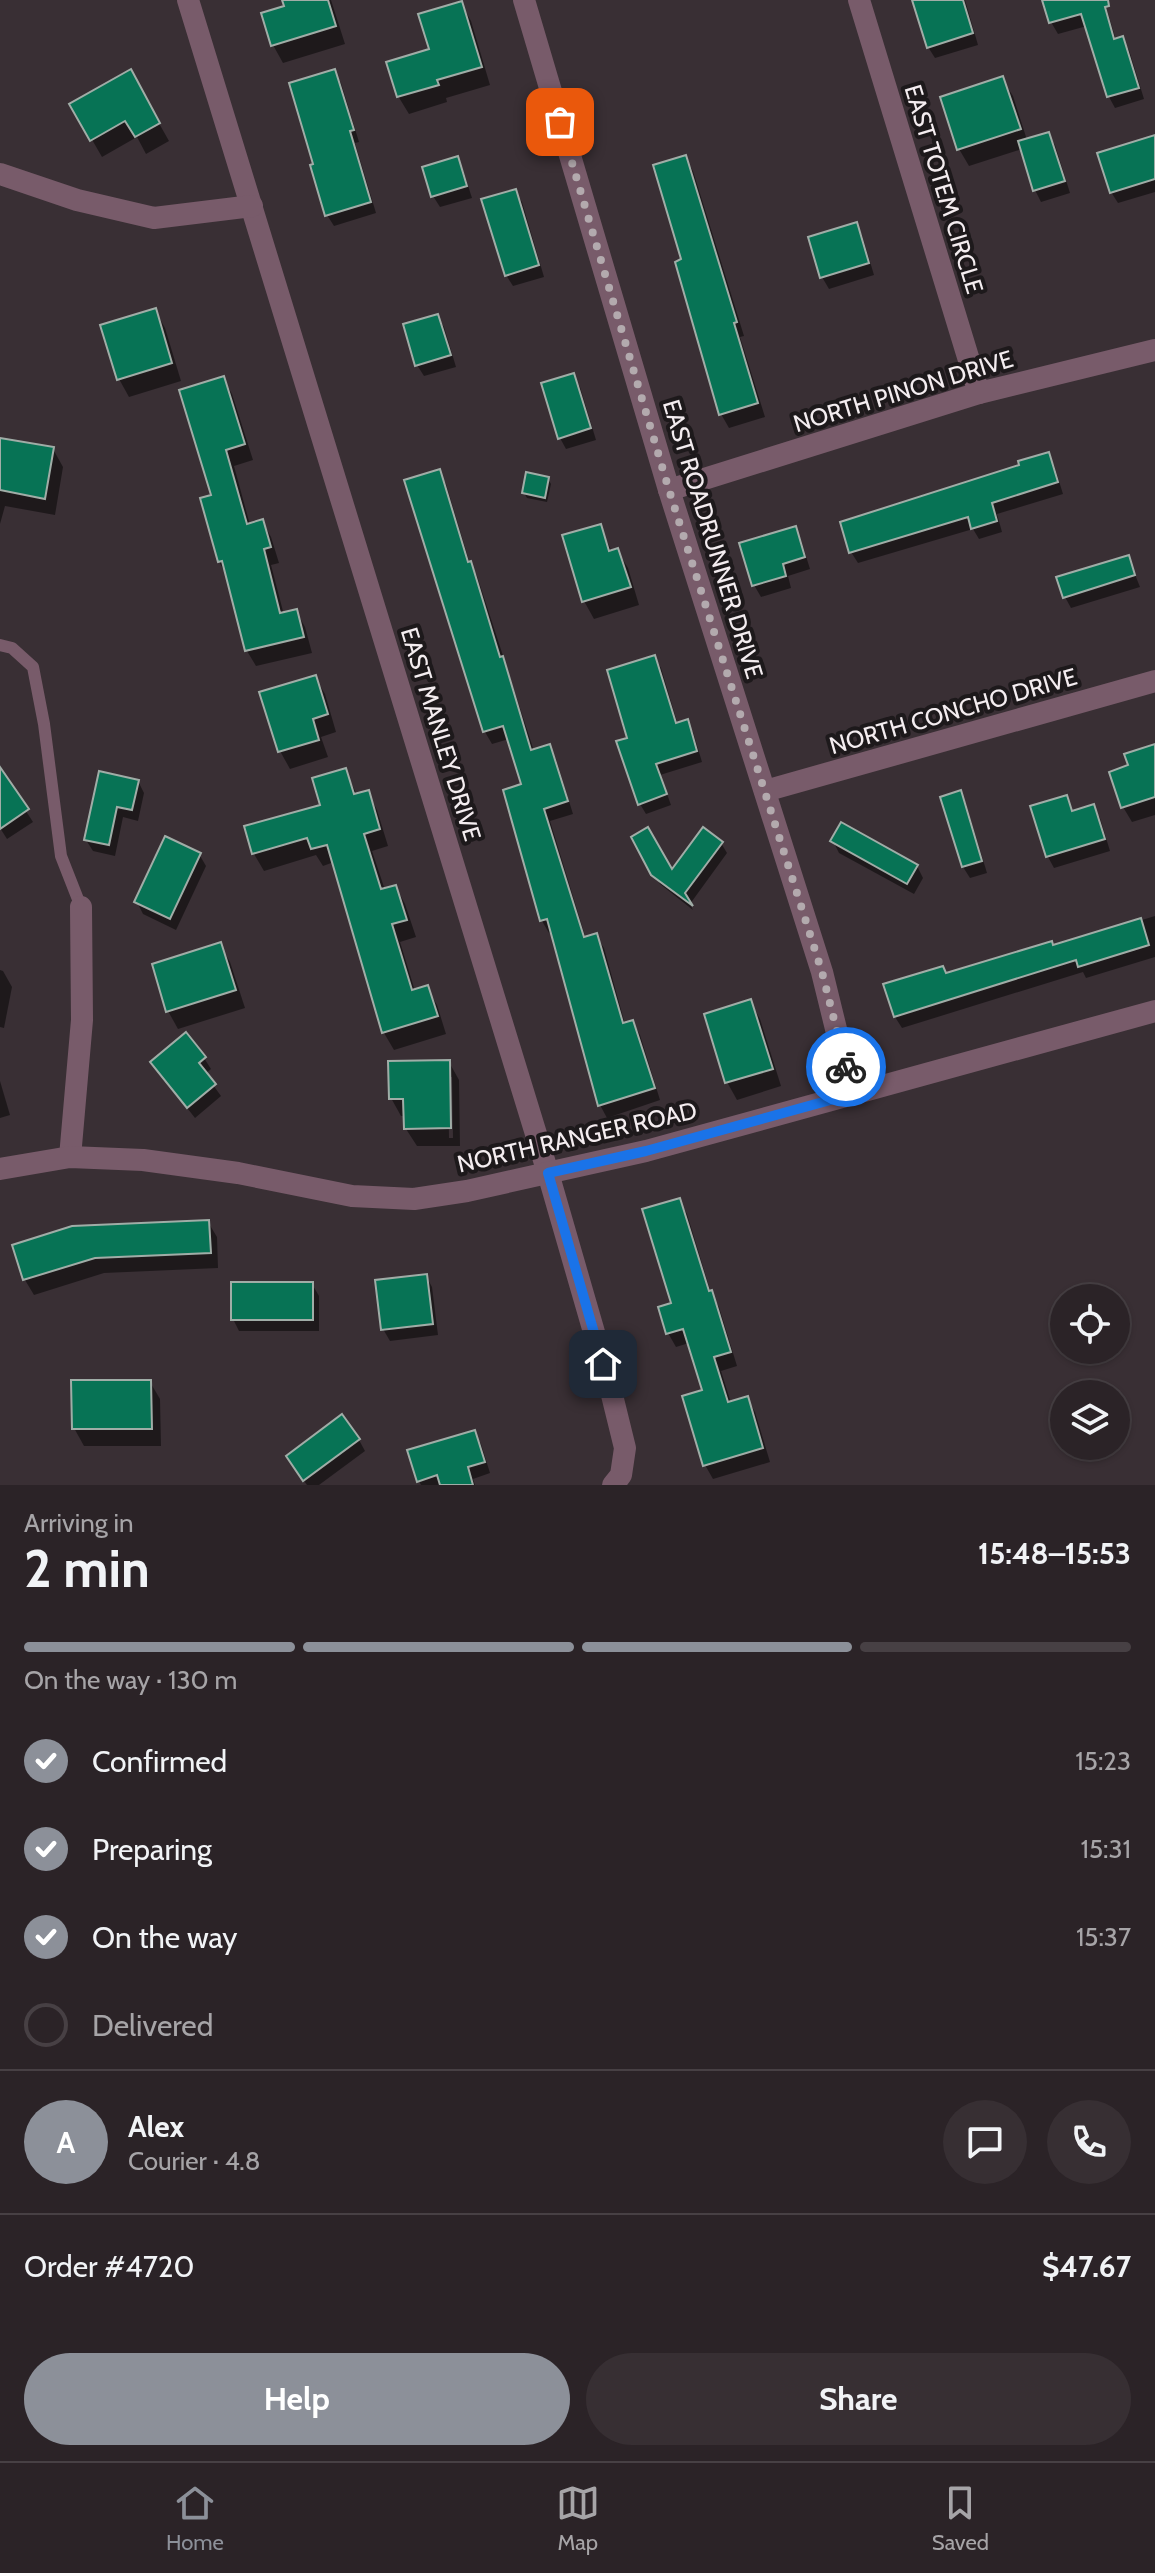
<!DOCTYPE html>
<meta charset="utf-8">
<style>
body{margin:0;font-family:Cabin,sans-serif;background:#372f33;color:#f1f3f6;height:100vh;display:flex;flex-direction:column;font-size:30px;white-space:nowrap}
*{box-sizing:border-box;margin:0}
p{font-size:26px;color:#a6a4a7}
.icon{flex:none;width:44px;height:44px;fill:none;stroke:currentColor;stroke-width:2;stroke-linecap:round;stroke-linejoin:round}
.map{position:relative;height:1485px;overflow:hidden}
.details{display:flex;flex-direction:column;background:#2b2327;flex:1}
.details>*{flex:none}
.controls{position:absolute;left:1050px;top:1284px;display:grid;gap:16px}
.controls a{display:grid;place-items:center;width:80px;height:80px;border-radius:50%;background:#2b2327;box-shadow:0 2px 6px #0004,0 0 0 2px #474044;font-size:40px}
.pin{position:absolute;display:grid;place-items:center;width:68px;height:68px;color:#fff;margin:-34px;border-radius:16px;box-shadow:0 4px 12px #0006}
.courier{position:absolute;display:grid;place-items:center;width:80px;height:80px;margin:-40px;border:6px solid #1a73e8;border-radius:50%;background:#fff;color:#222;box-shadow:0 2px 10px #0007}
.overview em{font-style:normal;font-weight:800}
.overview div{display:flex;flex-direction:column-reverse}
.overview{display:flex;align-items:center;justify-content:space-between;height:136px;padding:0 24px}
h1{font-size:52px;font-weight:800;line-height:60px}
.bar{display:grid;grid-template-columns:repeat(4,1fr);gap:12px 8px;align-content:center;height:96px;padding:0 24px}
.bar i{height:10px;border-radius:6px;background:#474044}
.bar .current{background:#8c9099}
.bar p{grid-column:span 4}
.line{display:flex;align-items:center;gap:20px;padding:0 24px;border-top:2px solid #474044}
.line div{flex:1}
.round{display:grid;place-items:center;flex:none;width:84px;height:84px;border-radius:42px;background:#372f33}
ol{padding:0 24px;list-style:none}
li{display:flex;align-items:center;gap:24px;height:88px}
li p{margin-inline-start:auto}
li .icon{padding:8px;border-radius:50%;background:#8c9099;color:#fff;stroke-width:4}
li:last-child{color:#a6a4a7}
li i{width:44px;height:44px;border:4px solid #474044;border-radius:50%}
.primary-button{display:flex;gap:16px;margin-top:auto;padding:16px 24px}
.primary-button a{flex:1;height:92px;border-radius:48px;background:#8c9099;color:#fff;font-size:32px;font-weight:800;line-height:92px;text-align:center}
.primary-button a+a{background:#372f33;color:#f1f3f6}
.tab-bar{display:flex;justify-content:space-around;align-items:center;height:112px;border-top:2px solid #474044;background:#2b2327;font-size:22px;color:#a6a4a7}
.tab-bar a{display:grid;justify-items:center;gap:4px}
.tab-bar .current{color:#8c9099}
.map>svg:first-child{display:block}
</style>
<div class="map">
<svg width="1155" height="1485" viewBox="0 0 1155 1485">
<rect width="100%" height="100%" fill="#392f34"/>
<g fill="#0007" fill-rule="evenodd">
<path d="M284,0H331L345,44L283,63L273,45L286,7Z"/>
<path d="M914,0H965L978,45L935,58L928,47Z"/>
<path d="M1044,0H1104L1116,40L1122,38L1129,50L1144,99L1115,108L1109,97L1087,26L1058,34L1051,22Z"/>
<path d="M461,3L471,21L490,85L446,98L447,102L409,114L398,96L432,50Z"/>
<path d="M334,71L341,83L359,142L355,143L376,213L334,226L327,215Z"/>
<path d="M130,72L169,141L146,154L137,137L102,157L72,105Z"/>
<path d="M1002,79L1013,96L1027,140L1048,134L1055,145L1070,193L1041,202L1035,190L1022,149L969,166L959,149Z"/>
<path d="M1155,138V192L1118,203L1111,192Z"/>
<path d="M685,157L693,171L744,336L740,337L765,417L729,428L721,414L684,261Z"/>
<path d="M457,158L463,170L472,198L440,207L433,196Z"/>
<path d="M515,191L522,202L544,277L513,286L506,275Z"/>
<path d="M856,224L862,235L874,275L829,289L822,277Z"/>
<path d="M155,310L165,328L181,381L129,397L119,379Z"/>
<path d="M437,316L444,327L456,367L424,376L417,365Z"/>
<path d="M573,375L580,387L596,440L566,449L560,438Z"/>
<path d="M223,378L232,394L253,460L234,466L250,525L262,521L271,537L279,563L271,565L284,615L296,611L305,627L312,653L256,666L247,651L228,577L219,562L214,496Z"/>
<path d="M0,440L53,449L63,467L55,515L5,506L0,524Z"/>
<path d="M1048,454L1054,465L1063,494L997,514L1002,532L979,539L973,529L858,563L851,552Z"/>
<path d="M439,472L446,484L470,564L477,576L534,751L549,746L556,759L573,814L550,821L586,939L596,936L604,948L625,1024L633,1022L640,1035L660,1100L607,1118L600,1105L552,932L549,933L542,921L521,852L523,786L509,739L492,744L485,732L407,482Z"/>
<path d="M548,479L551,484L547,502L527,498L524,493Z"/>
<path d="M600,526L612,552L617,550L628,568L639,605L594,619L584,601L564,537Z"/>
<path d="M795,528L801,540L810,569L788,576L791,588L761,597L754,585L742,544Z"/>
<path d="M1128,557L1140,587L1071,608L1065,597Z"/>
<path d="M655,658L661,668L678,725L687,722L693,732L702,762L660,775L671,805L646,814L640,804L630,739Z"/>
<path d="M315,677L325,694L336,732L321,737L328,757L290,769L280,751Z"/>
<path d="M1155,746V815L1132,822L1123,807Z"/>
<path d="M345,770L357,795L368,792L377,810L388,846L372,851L385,890L396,887L405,904L416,937L400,942L415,991L427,988L437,1005L446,1034L394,1050L384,1033L334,862L323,866L316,855L264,871L254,854L246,828L323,807Z"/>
<path d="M0,771L33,822L7,839L0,828Z"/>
<path d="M138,781L144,793L138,821L123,817L115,856L93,851L86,840Z"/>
<path d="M960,793L966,804L987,873L970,878L963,867L942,798Z"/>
<path d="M1066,798L1074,813L1093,807L1100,818L1110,851L1054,868L1048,857L1033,808Z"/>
<path d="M633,838L672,873L721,843L727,853L690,904L693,910L660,884Z"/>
<path d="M833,841L917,866L923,878L914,894L839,853Z"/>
<path d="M199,854L206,866L176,930L143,914L137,902Z"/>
<path d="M1155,916V957L1086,978L1083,972L902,1028L895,1017L946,975L1053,947Z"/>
<path d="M220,945L230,962L245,1008L178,1029L168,1011Z"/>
<path d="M0,970L3,971L12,987L4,1028L0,1027Z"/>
<path d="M750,1001L760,1019L781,1086L737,1100L727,1082Z"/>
<path d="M204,1058L211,1069L205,1074L221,1096L195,1118L152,1063Z"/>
<path d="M449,1062L459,1080L460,1146H417L406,1129V1116H401L391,1098ZM448,1077H452L453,1138H449Z"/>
<path d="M0,1081L10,1115L0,1118Z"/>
<path d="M679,1200L687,1214L711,1293L719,1307L737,1366L721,1371L731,1403L747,1398L755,1412L770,1462L713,1479L705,1465L704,1392L689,1343L676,1347L668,1333L673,1304Z"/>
<path d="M208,1222L217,1237L218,1268L104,1273L34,1295L25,1280L15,1246Z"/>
<path d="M426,1276L432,1287L438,1335L390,1341L383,1329Z"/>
<path d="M312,1284L319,1296V1331H239L233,1319Z"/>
<path d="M150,1382L160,1399L161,1446H84L74,1428Z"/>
<path d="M474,1432L481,1444L490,1473L473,1479L475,1485H421L419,1481Z"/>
<path d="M359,1440L365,1451L319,1485H307L295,1468Z"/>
</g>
<g fill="#077355" stroke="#a0ada7" stroke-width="2">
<path d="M282,0H328L336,26L271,46L261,13L284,6Z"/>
<path d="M912,0H963L973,33L927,48Z"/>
<path d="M1042,0H1108L1109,6L1105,7L1114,39L1123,36L1139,88L1107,97L1081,14L1049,23Z"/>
<path d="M462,1L482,67L437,80L439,85L397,97L386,62L429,49L418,14Z"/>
<path d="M131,69L160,123L135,137L125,121L90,141L69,104Z"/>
<path d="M335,69L354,130L350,131L371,202L325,216L310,165L313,164L289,83Z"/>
<path d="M1003,76L1021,129L957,150L940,97Z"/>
<path d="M1049,132L1065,181L1033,191L1018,141Z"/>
<path d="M1155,135V179L1110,193L1097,153Z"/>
<path d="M686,155L737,322L734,323L758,403L719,415L675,262L681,259L653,165Z"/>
<path d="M458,156L467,186L431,197L422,167Z"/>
<path d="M516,189L539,265L505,276L481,199Z"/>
<path d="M857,222L869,263L820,278L808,237Z"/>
<path d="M156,308L172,363L117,380L100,325Z"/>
<path d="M438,314L451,355L415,366L403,324Z"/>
<path d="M574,373L591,428L558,439L541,383Z"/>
<path d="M224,376L245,444L226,450L247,524L263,519L271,547L264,549L280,613L297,609L304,637L245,651L222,561L218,562L200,498L211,495L179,390Z"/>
<path d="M0,438L54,447L45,499L0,490Z"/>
<path d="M1049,452L1058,482L992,503L997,521L971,529L968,517L849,553L840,522L1019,465L1018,461Z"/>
<path d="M440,469L468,562L471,561L500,657L503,656L531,750L550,744L568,801L544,809L584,937L597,933L623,1023L633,1020L655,1088L598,1106L547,919L540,921L503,790L521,784L503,726L483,732L404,480Z"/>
<path d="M526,472L549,477L545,498L522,493Z"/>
<path d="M601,524L609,551L618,548L631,587L582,602L562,535Z"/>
<path d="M796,526L805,557L783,564L786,576L752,586L739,543Z"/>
<path d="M1129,555L1135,575L1063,598L1056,577Z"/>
<path d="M655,655L676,723L688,719L697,751L656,764L667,794L638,805L616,741L627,738L607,670Z"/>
<path d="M316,675L328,714L313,719L319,740L278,752L259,692Z"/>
<path d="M1155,744V797L1121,808L1109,772L1128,765L1124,754Z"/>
<path d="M0,767L29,809L0,829Z"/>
<path d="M346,768L354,794L369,790L380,829L364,834L381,889L396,885L407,920L392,924L412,990L428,985L438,1016L382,1033L327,845L311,849L307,838L252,854L244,826L320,805L312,778Z"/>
<path d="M99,771L139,780L132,810L117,807L109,845L84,840Z"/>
<path d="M961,790L982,861L962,867L940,797Z"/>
<path d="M1067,795L1072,811L1094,804L1105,839L1046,857L1030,806Z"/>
<path d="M841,822L918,865L907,884L830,841Z"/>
<path d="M648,827L672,869L703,827L723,842L685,893L693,906L651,875L631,837Z"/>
<path d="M165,836L201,853L170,919L134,902Z"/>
<path d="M1141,918L1149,945L1078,967L1076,960L894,1017L883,984L943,966L946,973L1052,941L1053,945Z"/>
<path d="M221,942L236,990L166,1012L152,964Z"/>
<path d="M751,999L773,1069L725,1083L704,1014Z"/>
<path d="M186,1032L206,1057L199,1063L216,1084L187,1108L150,1062Z"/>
<path d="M450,1060L451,1128L404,1129L403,1099H389L388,1061Z"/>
<path d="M680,1198L709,1291L712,1290L731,1352L714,1357L728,1402L748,1396L763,1448L703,1466L682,1396L702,1390L683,1329L666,1334L658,1307L671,1303L642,1209Z"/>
<path d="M209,1220L211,1253L95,1258L23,1280L12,1245L72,1226Z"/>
<path d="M427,1274L433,1324L381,1330L375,1280Z"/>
<rect x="231" y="1282" width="82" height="38"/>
<path d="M71,1380H151L152,1429H72Z"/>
<path d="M342,1414L360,1439L303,1481L286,1456Z"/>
<path d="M475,1430L485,1462L468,1467L473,1485H440L437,1475L417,1482L407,1450Z"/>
</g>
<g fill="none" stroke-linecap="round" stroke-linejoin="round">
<path stroke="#785b6a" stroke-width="12" d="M0,645L12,648L33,667L44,724L61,856L81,907"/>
<g stroke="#785b6a" stroke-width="22">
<path d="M188,0L548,1173L611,1391L625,1448L621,1475L613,1485"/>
<path d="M524,0L669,490L822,972L852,1094"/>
<path d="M859,0L979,393"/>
<path d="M0,174L77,200L154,218L252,206"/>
<path d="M669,490L979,393L1155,350"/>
<path d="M765,791L1155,681"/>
<path d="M70,1157L82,1020L81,907"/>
</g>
<path stroke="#785b6a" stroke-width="22" d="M0,1169L70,1157L143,1160L238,1173L352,1196L414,1199L467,1191L646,1151L1155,1011"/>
</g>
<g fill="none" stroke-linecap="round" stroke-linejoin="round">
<path stroke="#b3aaae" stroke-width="8" stroke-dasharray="0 14.4" d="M560,122L669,490L822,972L846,1067"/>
<path stroke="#1a73e8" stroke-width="10" d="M603,1364L548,1173L646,1151L852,1094L846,1067"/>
</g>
<g text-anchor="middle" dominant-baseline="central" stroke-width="8" stroke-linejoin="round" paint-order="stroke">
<g font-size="24" fill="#f4edf0" stroke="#1d191b">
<text transform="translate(944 189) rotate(73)">EAST TOTEM CIRCLE</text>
<text transform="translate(903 391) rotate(-17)">NORTH PINON DRIVE</text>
<text transform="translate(713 539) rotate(73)">EAST ROADRUNNER DRIVE</text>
<text transform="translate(953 711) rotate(-16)">NORTH CONCHO DRIVE</text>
<text transform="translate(441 734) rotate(73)">EAST MANLEY DRIVE</text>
<text transform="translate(577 1137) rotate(-13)">NORTH RANGER ROAD</text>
</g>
</g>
</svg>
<div class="controls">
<a><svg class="icon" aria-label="locate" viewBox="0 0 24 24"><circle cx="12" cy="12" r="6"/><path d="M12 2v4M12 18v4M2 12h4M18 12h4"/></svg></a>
<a><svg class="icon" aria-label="layers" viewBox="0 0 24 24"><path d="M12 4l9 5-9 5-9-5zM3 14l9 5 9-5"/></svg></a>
</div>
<div class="pin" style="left:560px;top:122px;background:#ea580c"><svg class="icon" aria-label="bag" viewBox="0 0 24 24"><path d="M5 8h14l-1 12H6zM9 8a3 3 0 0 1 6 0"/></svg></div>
<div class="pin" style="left:603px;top:1364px;background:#1f2937"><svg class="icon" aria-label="home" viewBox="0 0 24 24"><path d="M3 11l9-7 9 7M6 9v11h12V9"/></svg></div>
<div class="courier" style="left:846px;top:1067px"><svg class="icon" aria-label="bike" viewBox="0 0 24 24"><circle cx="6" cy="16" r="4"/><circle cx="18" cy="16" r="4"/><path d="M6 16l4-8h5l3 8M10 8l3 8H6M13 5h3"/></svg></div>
</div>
<section class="details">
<div class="overview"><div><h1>2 min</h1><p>Arriving in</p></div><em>15:48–15:53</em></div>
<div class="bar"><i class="current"></i><i class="current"></i><i class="current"></i><i></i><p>On the way · 130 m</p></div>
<ol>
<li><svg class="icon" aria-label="check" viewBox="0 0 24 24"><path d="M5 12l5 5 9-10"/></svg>Confirmed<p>15:23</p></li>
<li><svg class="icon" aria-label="check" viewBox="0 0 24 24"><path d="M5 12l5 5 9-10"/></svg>Preparing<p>15:31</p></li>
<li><svg class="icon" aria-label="check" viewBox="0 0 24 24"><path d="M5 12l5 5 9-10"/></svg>On the way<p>15:37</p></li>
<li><i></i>Delivered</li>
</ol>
<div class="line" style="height:144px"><b class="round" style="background:#8c9099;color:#fff">A</b><div><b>Alex</b><p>Courier · 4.8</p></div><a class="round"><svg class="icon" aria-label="chat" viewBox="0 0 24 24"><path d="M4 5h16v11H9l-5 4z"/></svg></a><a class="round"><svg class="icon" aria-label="phone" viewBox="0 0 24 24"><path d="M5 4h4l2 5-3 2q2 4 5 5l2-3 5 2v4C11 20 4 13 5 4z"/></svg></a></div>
<div class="line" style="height:104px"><div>Order #4720</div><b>$47.67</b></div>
<div class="primary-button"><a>Help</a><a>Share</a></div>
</section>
<nav class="tab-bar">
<a class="current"><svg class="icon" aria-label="home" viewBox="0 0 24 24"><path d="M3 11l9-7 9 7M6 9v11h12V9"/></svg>Home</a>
<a><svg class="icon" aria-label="map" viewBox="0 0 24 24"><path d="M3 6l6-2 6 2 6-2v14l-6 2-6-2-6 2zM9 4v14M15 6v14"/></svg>Map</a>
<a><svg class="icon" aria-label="saved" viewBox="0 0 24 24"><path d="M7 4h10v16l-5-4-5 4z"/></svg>Saved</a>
</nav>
